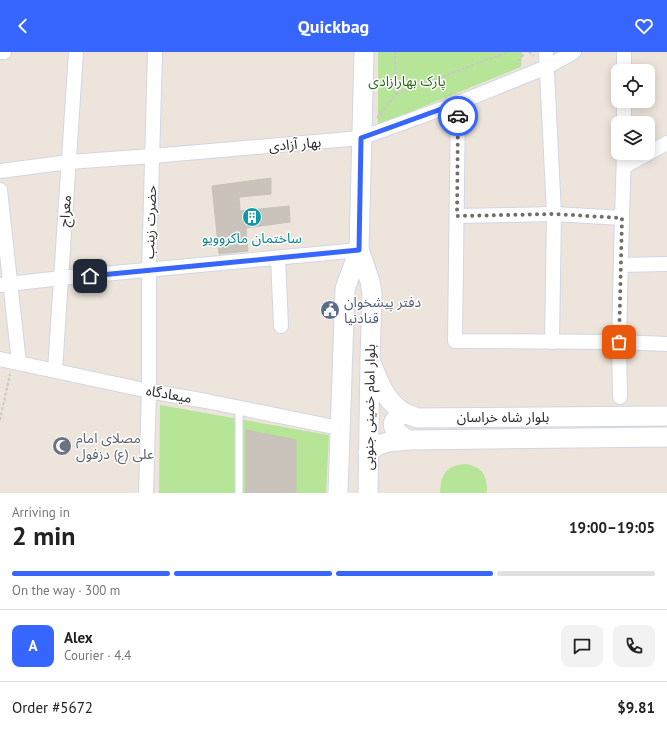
<!DOCTYPE html>
<meta charset="utf-8">
<style>
body{margin:0;font-family:"PT Sans","Noto Sans Arabic",sans-serif;background:#f2f2f2;color:#222;height:100vh;display:flex;flex-direction:column;font-size:15px;white-space:nowrap}
*{box-sizing:border-box;margin:0}
p{font-size:13px;color:#767676}
.icon{flex:none;width:22px;height:22px;fill:none;stroke:currentColor;stroke-width:2;stroke-linecap:round;stroke-linejoin:round}
.map{position:relative;height:441px;overflow:hidden}
.details{display:flex;flex-direction:column;background:#fff;flex:1}
.details>*{flex:none}
.tools{position:absolute;left:611px;top:12px;display:grid;gap:8px}
.tools a{display:grid;place-items:center;width:44px;height:44px;border-radius:8px;background:#fff;box-shadow:0 2px 10px #0003;font-size:20px}
.pin{position:absolute;display:grid;place-items:center;width:34px;height:34px;color:#fff;margin:-17px;border-radius:8px;box-shadow:0 2px 6px #0006}
.courier{position:absolute;display:grid;place-items:center;width:40px;height:40px;margin:-20px;border:3px solid #3766ff;border-radius:50%;background:#fff;color:#222;box-shadow:0 1px 5px #0007}
.headline em{font-style:normal;font-weight:800}
.headline div{display:flex;flex-direction:column-reverse}
.headline{display:flex;align-items:center;justify-content:space-between;height:68px;padding:0 12px}
h1{font-size:26px;font-weight:800;line-height:30px}
.bar{display:grid;grid-template-columns:repeat(4,1fr);gap:6px 4px;align-content:center;height:48px;padding:0 12px}
.bar i{height:5px;border-radius:3px;background:#e0e0e0}
.bar .active{background:#3766ff}
.bar p{grid-column:span 4}
.line{display:flex;align-items:center;gap:10px;padding:0 12px;border-top:1px solid #e0e0e0}
.line div{flex:1}
.round{display:grid;place-items:center;flex:none;width:42px;height:42px;border-radius:8px;background:#f2f2f2}
header{display:flex;justify-content:space-between;align-items:center;height:52px;padding:0 12px;background:#3766ff;color:#fff;font-size:18px;font-weight:800}
.map>svg:first-child{display:block}
</style>
<header><svg class="icon" aria-label="back" viewBox="0 0 24 24"><path d="M15 5l-7 7 7 7"/></svg>Quickbag<svg class="icon" aria-label="heart" viewBox="0 0 24 24"><path d="M12 20l-8-8c-3-5 5-10 8-4 3-6 11-1 8 4z"/></svg></header>
<div class="map">
<svg width="667" height="441" viewBox="0 0 667 441">
<rect width="100%" height="100%" fill="#ede5dc"/>
<g fill="#b6e597">
<path d="M378,0H522L521,15L378,73Z"/>
<path d="M160,353L329,383L326,441H159Z"/>
<path d="M465,412C483,415 487,423 487,441H440C441,422 445,414 465,412Z"/>
</g>
<g fill="#c9c3bb" stroke="#c9c1b6">
<path d="M271,126V142L239,145L240,159L289,154L290,170L246,176L248,199L219,202L212,134Z"/>
<path d="M246,378L296,388V441H246Z"/>
</g>
<g fill="none" stroke-linecap="round" stroke-linejoin="round">
<defs>
<path id="lane" d="M239,356V441"/>
<g id="street">
<path d="M0,0H4"/>
<path d="M546,0L554,162L552,290"/>
<path d="M624,0V19"/>
<path d="M624,49V71"/>
<path d="M458,51L455,289L619,290L667,292"/>
<path d="M625,114L667,91"/>
<path d="M0,119L69,110L152,104L361,86L458,51L547,15L574,0"/>
<path d="M0,138L19,311"/>
<path d="M457,164L554,162L622,166"/>
<path d="M278,206L281,274"/>
<path d="M621,213L667,212"/>
<path d="M0,233L61,226L359,198"/>
<path d="M0,307L149,339L206,349L339,376"/>
<path d="M55,318L76,0"/>
<path d="M620,345L619,290L622,163L624,101"/>
<path d="M146,441L149,339V219L155,0"/>
</g>
<g id="secondary">
<path d="M359,198L370,229L372,242L370,308L368,441"/>
<path d="M370,308C378,328 385,350 405,361C409,363 413,364 417,366L667,364"/>
<path d="M405,361C385,371 394,379 408,388"/>
<path d="M368,401L378,393L388,390L408,388L667,385"/>
<path d="M338,441L345,237L359,198L364,0"/>
</g>
</defs>
<use href="#lane" stroke="#d1d6e4" stroke-width="9"/>
<use href="#street" stroke="#d1d6e4" stroke-width="16"/>
<use href="#secondary" stroke="#d1d6e4" stroke-width="21"/>
<g stroke="#c8c8c8" stroke-width="2" stroke-dasharray="3 2" stroke-linecap="butt">
<path d="M529,0L534,4"/>
<path d="M516,13L525,0"/>
<path d="M396,42L508,0"/>
<path d="M380,63H386"/>
<path d="M377,66L396,42L395,0"/>
<path d="M0,368L10,322"/>
</g>
<use href="#lane" stroke="#fff" stroke-width="7"/>
<use href="#street" stroke="#fff" stroke-width="14"/>
<use href="#secondary" stroke="#fff" stroke-width="19"/>
</g>
<g fill="none" stroke-linecap="round" stroke-linejoin="round">
<path stroke="#6f6c69" stroke-width="4" stroke-dasharray="0 7.2" d="M458,64L457,164L554,162L622,166L619,290"/>
<path stroke="#3766ff" stroke-width="5" d="M90,224L359,198L361,86L458,51V64"/>
</g>
<defs>
<symbol id="building-disc" viewBox="-11 -11 22 22"><circle r="9.5" fill="#0f9aa8" stroke="#fff"/><path d="M-4-6H4V6H1V3H-1V6H-4ZM-2.5-4.3h1.7v1.8h-1.7ZM.8-4.3h1.7v1.8H.8ZM-2.5-1h1.7V.8h-1.7ZM.8-1h1.7V.8H.8Z" fill="#fff"/></symbol>
<symbol id="civic-disc" viewBox="-11 -11 22 22"><circle r="9.5" fill="#5c6f8a" stroke="#fff"/><path d="M-.6-6.5H3V-4.5H.6V-3L4-1V1h2V6H-6V1h2V-1L-.6-3ZM-1.2 2.5V6h2.4V2.5Z" fill="#fff"/></symbol>
<symbol id="mosque-disc" viewBox="-11 -11 22 22"><circle r="9.5" fill="#6b7280" stroke="#fff"/><path d="M3.5-4.9A6 6 0 1 0 3.5 4.9A5 5 0 1 1 3.5-4.9Z" fill="#fff"/></symbol>
</defs>
<g fill-rule="evenodd">
<use href="#building-disc" x="241" y="154" width="22" height="22"/>
<use href="#civic-disc" x="319" y="247" width="22" height="22"/>
<use href="#mosque-disc" x="51" y="383" width="22" height="22"/>
</g>
<g text-anchor="middle" dominant-baseline="central" stroke-width="3" stroke-linejoin="round" paint-order="stroke">
<g font-size="14" fill="#2d6b18" stroke="#fff">
<text x="407" y="29">پارک بهارازادی</text>
</g>
<g font-size="14" fill="#2b2b2b" stroke="#fff">
<text transform="translate(295 92) rotate(-5)">بهار آزادی</text>
<text transform="translate(65 159) rotate(-86)">معراج</text>
<text transform="translate(150 170) rotate(-88)">حضرت زینب</text>
<text transform="translate(169 342) rotate(10)">میعادگاه</text>
<text transform="translate(369 355) rotate(-89)">بلوار امام خمینی جنوبی</text>
<text x="503" y="365">بلوار شاه خراسان</text>
</g>
<g font-size="14" fill="#0d838f" stroke="#fff">
<text x="252" y="186">ساختمان ماکروویو</text>
</g>
<g font-size="14" fill="#4e5e75" stroke="#fff" text-anchor="start">
<text x="344" y="250">دفتر پیشخوان<tspan x="344" dy="16">قنادنیا</tspan></text>
</g>
<g font-size="14" fill="#5b616d" stroke="#fff" text-anchor="start">
<text x="76" y="386">مصلای امام<tspan x="76" dy="16">علی (ع) دزفول</tspan></text>
</g>
</g>
</svg>
<div class="tools">
<a><svg class="icon" aria-label="locate" viewBox="0 0 24 24"><circle cx="12" cy="12" r="6"/><path d="M12 2v4M12 18v4M2 12h4M18 12h4"/></svg></a>
<a><svg class="icon" aria-label="layers" viewBox="0 0 24 24"><path d="M12 4l9 5-9 5-9-5zM3 14l9 5 9-5"/></svg></a>
</div>
<div class="pin" style="left:619px;top:290px;background:#ea580c"><svg class="icon" aria-label="bag" viewBox="0 0 24 24"><path d="M5 8h14l-1 12H6zM9 8a3 3 0 0 1 6 0"/></svg></div>
<div class="pin" style="left:90px;top:224px;background:#1f2937"><svg class="icon" aria-label="home" viewBox="0 0 24 24"><path d="M3 11l9-7 9 7M6 9v11h12V9"/></svg></div>
<div class="courier" style="left:458px;top:64px"><svg class="icon" aria-label="car" viewBox="0 0 24 24"><path d="M5 17H2v-5l4-1 3-4h7l3 4 3 1v5h-3M9 17h6M6 11h13"/><circle cx="7" cy="17" r="2"/><circle cx="17" cy="17" r="2"/></svg></div>
</div>
<section class="details">
<div class="headline"><div><h1>2 min</h1><p>Arriving in</p></div><em>19:00–19:05</em></div>
<div class="bar"><i class="active"></i><i class="active"></i><i class="active"></i><i></i><p>On the way · 300 m</p></div>
<div class="line" style="height:72px"><b class="round" style="background:#3766ff;color:#fff">A</b><div><b>Alex</b><p>Courier · 4.4</p></div><a class="round"><svg class="icon" aria-label="chat" viewBox="0 0 24 24"><path d="M4 5h16v11H9l-5 4z"/></svg></a><a class="round"><svg class="icon" aria-label="phone" viewBox="0 0 24 24"><path d="M5 4h4l2 5-3 2q2 4 5 5l2-3 5 2v4C11 20 4 13 5 4z"/></svg></a></div>
<div class="line" style="height:52px"><div>Order #5672</div><b>$9.81</b></div>
</section>
